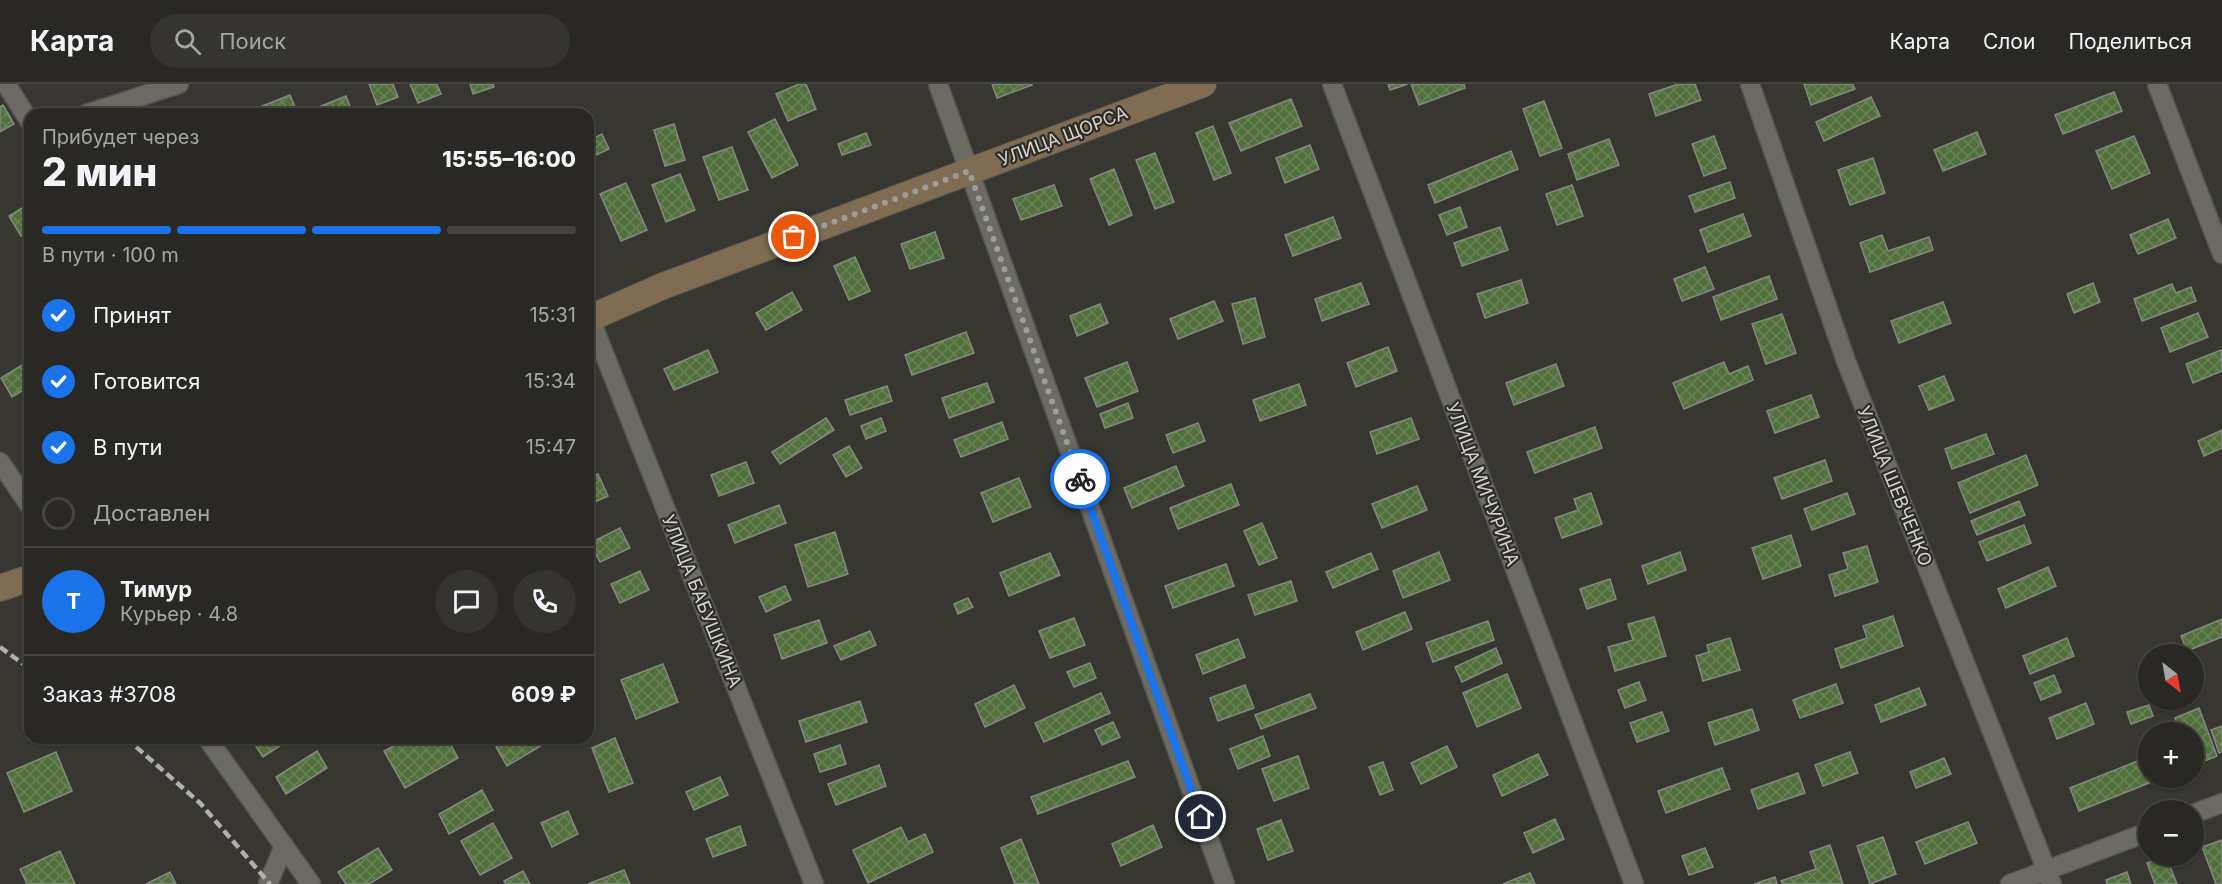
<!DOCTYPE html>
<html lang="ru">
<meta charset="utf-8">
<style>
body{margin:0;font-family:Inter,sans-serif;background:#353431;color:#f1f3f6;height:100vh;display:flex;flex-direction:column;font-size:22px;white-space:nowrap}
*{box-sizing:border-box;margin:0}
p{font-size:20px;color:#a5a6a6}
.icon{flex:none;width:33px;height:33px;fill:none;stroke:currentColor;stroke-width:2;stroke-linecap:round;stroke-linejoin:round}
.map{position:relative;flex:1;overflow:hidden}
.details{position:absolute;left:24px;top:24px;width:570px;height:636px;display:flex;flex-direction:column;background:#292824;border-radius:18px;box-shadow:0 2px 4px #0004,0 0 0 2px #454441}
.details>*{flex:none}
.needle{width:39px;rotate:149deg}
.tools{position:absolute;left:2138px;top:560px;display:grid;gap:12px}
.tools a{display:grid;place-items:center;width:66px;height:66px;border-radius:50%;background:#292824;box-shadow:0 2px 4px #0004,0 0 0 2px #454441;font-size:30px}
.pin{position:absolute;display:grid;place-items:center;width:51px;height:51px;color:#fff;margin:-26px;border:3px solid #fff;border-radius:50%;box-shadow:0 2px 6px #0007}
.courier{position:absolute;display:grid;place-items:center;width:60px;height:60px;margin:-30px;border:4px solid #1a73e8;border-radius:50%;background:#fff;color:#222;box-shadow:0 2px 8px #0007}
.overview em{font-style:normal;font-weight:800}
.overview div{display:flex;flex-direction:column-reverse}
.overview{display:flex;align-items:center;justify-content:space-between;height:102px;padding:0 18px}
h1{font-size:39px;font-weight:800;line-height:45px}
.bar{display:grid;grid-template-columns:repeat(4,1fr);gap:9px 6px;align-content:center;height:72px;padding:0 18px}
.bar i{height:8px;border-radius:4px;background:#454441}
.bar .on{background:#1a73e8}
.bar p{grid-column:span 4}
.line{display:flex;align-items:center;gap:15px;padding:0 18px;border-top:2px solid #454441}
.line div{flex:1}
.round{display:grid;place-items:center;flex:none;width:63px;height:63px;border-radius:32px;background:#353431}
ol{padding:0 18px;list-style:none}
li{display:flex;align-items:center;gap:18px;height:66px}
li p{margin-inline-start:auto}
li .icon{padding:6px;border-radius:50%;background:#1a73e8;color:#fff;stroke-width:4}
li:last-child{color:#a5a6a6}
li i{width:33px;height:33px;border:3px solid #454441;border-radius:50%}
header{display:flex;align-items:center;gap:36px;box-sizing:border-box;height:84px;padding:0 30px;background:#292824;border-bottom:2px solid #454441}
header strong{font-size:28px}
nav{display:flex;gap:33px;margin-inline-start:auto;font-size:21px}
.search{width:420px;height:54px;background:#353431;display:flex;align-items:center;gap:15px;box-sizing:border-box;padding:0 21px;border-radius:33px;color:#a5a6a6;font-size:22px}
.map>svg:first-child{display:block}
</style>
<header>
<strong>Карта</strong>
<div class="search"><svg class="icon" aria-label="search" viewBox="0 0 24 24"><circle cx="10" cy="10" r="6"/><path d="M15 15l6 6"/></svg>Поиск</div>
<nav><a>Карта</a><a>Слои</a><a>Поделиться</a></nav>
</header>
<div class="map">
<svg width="2222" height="800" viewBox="0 0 2222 800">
<defs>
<pattern id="building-cross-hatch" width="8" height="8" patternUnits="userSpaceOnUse" patternTransform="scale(1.5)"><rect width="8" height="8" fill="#52703d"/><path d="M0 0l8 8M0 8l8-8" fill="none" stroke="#6a8458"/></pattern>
</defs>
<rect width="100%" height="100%" fill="#373630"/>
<g fill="url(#building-cross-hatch)" stroke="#858983" stroke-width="1.5">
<path d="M369,0H393L398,13L377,21Z"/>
<path d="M410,0H437L441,10L418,19Z"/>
<path d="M470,0H493L494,3L473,10Z"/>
<path d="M799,0H806L816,25L788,37L776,10Z"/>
<path d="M992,0H1032V1L997,14Z"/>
<path d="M1388,0H1408L1390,6Z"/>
<path d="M1411,0H1464L1465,4L1419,21Z"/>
<path d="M1678,0H1695L1701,16L1656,32L1649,10Z"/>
<path d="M1804,0H1853L1855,5L1811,21Z"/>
<path d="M2114,8L2122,27L2063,50L2055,31Z"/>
<path d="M290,11L298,30H251L250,27Z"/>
<path d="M346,12L353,30H312L311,26Z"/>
<path d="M1871,13L1880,32L1824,57L1816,38Z"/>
<path d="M1291,15L1302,42L1241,67L1229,39Z"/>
<path d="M1544,17L1562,64L1540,72L1523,25Z"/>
<path d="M3,21L14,40L0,48V23Z"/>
<path d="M775,35L798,81L772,94L748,48Z"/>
<path d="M674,40L685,76L665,82L654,46Z"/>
<path d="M1213,42L1231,89L1214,96L1196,49Z"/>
<path d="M1977,48L1986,70L1943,87L1934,66Z"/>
<path d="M866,49L871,61L842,71L838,60Z"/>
<path d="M602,50L609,65L588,75V57Z"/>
<path d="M1714,52L1726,84L1704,92L1692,60Z"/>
<path d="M2134,52L2150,89L2112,105L2096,67Z"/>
<path d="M1609,55L1619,81L1577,96L1568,70Z"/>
<path d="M1310,61L1319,85L1285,99L1276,74Z"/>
<path d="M732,63L748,106L719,116L703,73Z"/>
<path d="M1511,67L1518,85L1435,119L1428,101Z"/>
<path d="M1155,69L1174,118L1155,125L1136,76Z"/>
<path d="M1873,74L1885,109L1850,121L1838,86Z"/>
<path d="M1114,85L1132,131L1109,141L1090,95Z"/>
<path d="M680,90L695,126L666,138L652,101Z"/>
<path d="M1730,98L1735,114L1695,128L1689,112Z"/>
<path d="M626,99L647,146L621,157L600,110Z"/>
<path d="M1054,101L1062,122L1021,136L1013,115Z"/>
<path d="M1572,101L1583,132L1557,141L1546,110Z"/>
<path d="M30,119V147L21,152L9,132Z"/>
<path d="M1460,123L1467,143L1447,151L1439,131Z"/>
<path d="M1743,130L1751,152L1708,168L1700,146Z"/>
<path d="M1333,133L1341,154L1293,172L1285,151Z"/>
<path d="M2168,135L2176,154L2138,170L2130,151Z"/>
<path d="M1500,143L1508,166L1462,182L1454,159Z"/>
<path d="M935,148L944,174L910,185L901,160Z"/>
<path d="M1882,151L1888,167L1929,153L1933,166L1870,188L1860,159Z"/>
<path d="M855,173L870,207L849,216L834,182Z"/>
<path d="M1705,183L1714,205L1682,217L1674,195Z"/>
<path d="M1769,192L1777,215L1721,236L1713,213Z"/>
<path d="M1521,196L1528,219L1485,234L1477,210Z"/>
<path d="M1361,199L1369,220L1322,237L1315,215Z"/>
<path d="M2093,199L2100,218L2074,229L2067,210Z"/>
<path d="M2172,200L2176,209L2191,203L2196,217L2142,237L2134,215Z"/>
<path d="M792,208L802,226L766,246L756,229Z"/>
<path d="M1255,214L1265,253L1243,260L1232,220Z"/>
<path d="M1214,217L1223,237L1178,255L1170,235Z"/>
<path d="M1943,218L1951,239L1899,259L1891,237Z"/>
<path d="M1100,220L1108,239L1077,252L1070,232Z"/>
<path d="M2198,229L2208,253L2170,268L2161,244Z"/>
<path d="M1782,230L1796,269L1766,280L1752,240Z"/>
<path d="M966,248L974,269L912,291L905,271Z"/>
<path d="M1388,263L1397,287L1356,303L1347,279Z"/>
<path d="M708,266L718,288L674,306L664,285Z"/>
<path d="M2221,266L2222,287L2193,299L2186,280Z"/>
<path d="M30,276V302L12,313L1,294Z"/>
<path d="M1127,278L1138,307L1097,323L1085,294Z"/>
<path d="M1724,278L1729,290L1748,282L1753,296L1684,325L1673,299Z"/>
<path d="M1556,280L1564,302L1514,321L1506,299Z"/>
<path d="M1944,292L1954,316L1929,326L1919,302Z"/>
<path d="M987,299L994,318L949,334L942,314Z"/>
<path d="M1299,300L1306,321L1260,337L1253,316Z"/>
<path d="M887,302L892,317L850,331L845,316Z"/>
<path d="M1811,311L1819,333L1775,349L1767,327Z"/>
<path d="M1128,319L1133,334L1105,344L1100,330Z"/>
<path d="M826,334L834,346L780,380L772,368Z"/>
<path d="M881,334L886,347L866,355L861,342Z"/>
<path d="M1411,334L1419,355L1377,370L1370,348Z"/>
<path d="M1002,338L1008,355L961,373L954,356Z"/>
<path d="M1198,339L1205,357L1173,369L1166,351Z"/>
<path d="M1595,343L1602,364L1535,389L1527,368Z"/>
<path d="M2222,346V364L2204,372L2198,357Z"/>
<path d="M1986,350L1994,370L1952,385L1945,365Z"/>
<path d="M849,362L862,384L846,393L833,371Z"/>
<path d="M2026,371L2038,401L1970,429L1958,399Z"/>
<path d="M1825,376L1832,397L1782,415L1774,394Z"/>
<path d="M746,378L754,399L719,412L711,391Z"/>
<path d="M1176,382L1184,402L1132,424L1124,404Z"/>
<path d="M598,390L608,412L588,421V394Z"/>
<path d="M1019,394L1031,423L993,438L981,409Z"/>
<path d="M1231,400L1239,421L1178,445L1170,424Z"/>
<path d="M1417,402L1427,426L1382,444L1372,420Z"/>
<path d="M1591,409L1602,440L1562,454L1555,434L1578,426L1574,415Z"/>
<path d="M1847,409L1855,430L1812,446L1804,425Z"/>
<path d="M2019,417L2025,431L1977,451L1971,437Z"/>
<path d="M779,421L786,439L735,459L728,441Z"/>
<path d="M1262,439L1277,474L1259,481L1244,447Z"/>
<path d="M2024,441L2031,459L1987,477L1979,458Z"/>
<path d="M620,444L630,464L600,478L590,459Z"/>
<path d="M835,448L848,490L808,503L795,461Z"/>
<path d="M1791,451L1801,482L1763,495L1752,464Z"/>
<path d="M1867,462L1878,498L1835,512L1829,491L1848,485L1843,469Z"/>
<path d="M1439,468L1450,496L1403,514L1393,487Z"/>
<path d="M1680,468L1686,486L1648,500L1642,482Z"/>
<path d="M1050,469L1060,491L1009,512L1000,489Z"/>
<path d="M1371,469L1378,485L1333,504L1326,488Z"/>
<path d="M1226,480L1234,502L1173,524L1165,502Z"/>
<path d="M2048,483L2056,502L2006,524L1998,505Z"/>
<path d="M640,487L649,506L620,519L611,500Z"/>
<path d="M1610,495L1616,515L1587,525L1580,505Z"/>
<path d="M1291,497L1297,517L1255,531L1248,511Z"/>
<path d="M785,502L791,516L766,528L759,513Z"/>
<path d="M968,514L973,523L958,530L954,520Z"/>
<path d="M1405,528L1412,545L1363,566L1356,548Z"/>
<path d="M1893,532L1903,562L1841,584L1835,565L1867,554L1863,542Z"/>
<path d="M1654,533L1666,572L1615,587L1608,563L1633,556L1628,540Z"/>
<path d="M1074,534L1085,561L1050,574L1039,547Z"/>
<path d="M2222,535V553L2187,567L2181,552Z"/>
<path d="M819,536L827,559L782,575L774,551Z"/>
<path d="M1488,537L1494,556L1433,578L1426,559Z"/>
<path d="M870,547L876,561L841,576L834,562Z"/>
<path d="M1730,554L1740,586L1703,597L1696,572L1709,568L1707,561Z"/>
<path d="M2067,554L2074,572L2030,590L2023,572Z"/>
<path d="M1238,555L1245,573L1203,590L1196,571Z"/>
<path d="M1496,564L1502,579L1462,598L1455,583Z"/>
<path d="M1090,579L1096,594L1074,603L1067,588Z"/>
<path d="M663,580L678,618L636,635L621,596Z"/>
<path d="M1507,590L1521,624L1477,643L1463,609Z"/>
<path d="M2054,591L2061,608L2041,616L2034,599Z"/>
<path d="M1639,598L1646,616L1625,624L1618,606Z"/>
<path d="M1836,600L1843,619L1800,634L1793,616Z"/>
<path d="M1014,601L1025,624L985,643L975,620Z"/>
<path d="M1245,601L1254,624L1218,637L1210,614Z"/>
<path d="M1919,604L1926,621L1881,638L1875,621Z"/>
<path d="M1101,609L1110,629L1044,658L1035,639Z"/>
<path d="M1310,610L1316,624L1261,645L1255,631Z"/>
<path d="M2164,615H2191L2168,624Z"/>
<path d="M860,617L867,638L806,658L799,637Z"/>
<path d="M2086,619L2094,640L2057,655L2049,634Z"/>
<path d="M2149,621L2153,632L2131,640L2127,628Z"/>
<path d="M2199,624L2217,672L2194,681L2193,648H2180L2175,634Z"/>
<path d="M1752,625L1759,646L1715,661L1708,639Z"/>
<path d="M1662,628L1669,647L1637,658L1630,639Z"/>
<path d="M1113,638L1120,653L1102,661L1095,646Z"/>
<path d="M2222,642V668L2219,669L2211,646Z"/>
<path d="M1263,652L1270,672L1238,685L1230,665Z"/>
<path d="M259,654H292L263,673L253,658Z"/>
<path d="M408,654H447L458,674L405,704L384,667Z"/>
<path d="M510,654H540L544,660L507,682L496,663Z"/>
<path d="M615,654L633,699L609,708L592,664Z"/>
<path d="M840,661L846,680L820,688L814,670Z"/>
<path d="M1447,662L1457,683L1421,700L1411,679Z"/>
<path d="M317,667L327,684L286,710L276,693Z"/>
<path d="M56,668L72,707L24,728L7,689Z"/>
<path d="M1850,668L1858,689L1823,702L1815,681Z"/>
<path d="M1538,670L1548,691L1502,712L1493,691Z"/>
<path d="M1298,672L1309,704L1274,717L1262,685Z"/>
<path d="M1944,674L1951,690L1916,704L1910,688Z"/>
<path d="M2140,676L2149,699L2079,727L2070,704Z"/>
<path d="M1128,677L1135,693L1038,730L1031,713Z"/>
<path d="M1383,678L1393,706L1380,711L1369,683Z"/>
<path d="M879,681L886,702L836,721L828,700Z"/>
<path d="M1722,684L1730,705L1666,729L1658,707Z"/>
<path d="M1798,689L1805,709L1758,725L1751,706Z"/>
<path d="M720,693L728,711L694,726L686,708Z"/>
<path d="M482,706L493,726L449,750L439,730Z"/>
<path d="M568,727L578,750L552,763L541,739Z"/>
<path d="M1555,735L1564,755L1533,769L1524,749Z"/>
<path d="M1281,736L1293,767L1268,776L1257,745Z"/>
<path d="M1968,738L1977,759L1925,780L1916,758Z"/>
<path d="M493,739L512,774L480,791L461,757Z"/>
<path d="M1153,741L1162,763L1121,782L1112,760Z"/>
<path d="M740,742L746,761L713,773L706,755Z"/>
<path d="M901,743L908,758L925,750L933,768L868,799L853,766Z"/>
<path d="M1883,753L1896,790L1870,800L1857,762Z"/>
<path d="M1021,755L1039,800H1015L1001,764Z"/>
<path d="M2222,756V800H2216L2202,763Z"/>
<path d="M1830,761L1843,800H1783L1781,797L1816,785L1810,768Z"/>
<path d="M378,764L392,786L369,800H346L338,788Z"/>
<path d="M1705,764L1713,783L1689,791L1682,772Z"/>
<path d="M60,767L75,800H27L20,785Z"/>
<path d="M2166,772L2177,800H2155L2147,779Z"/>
<path d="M624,786L630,800H588Z"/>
<path d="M523,787L530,800H506L504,797Z"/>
<path d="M170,788L176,800H146Z"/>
<path d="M2127,788L2131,800H2107L2106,796Z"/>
<path d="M1530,789L1535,800H1503Z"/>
<path d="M1775,793L1777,800H1754Z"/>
</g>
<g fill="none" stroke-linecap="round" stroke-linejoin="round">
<defs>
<g id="street">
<path d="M6,0L30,38"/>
<path d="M938,0L1225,800"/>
<path d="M1332,0L1634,800"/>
<path d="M1750,0L1846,277L2052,800"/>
<path d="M2157,0L2222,170"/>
<path d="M86,30L179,0"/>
<path d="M590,234L814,800"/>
<path d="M0,378L30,422"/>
<path d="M207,654L311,800"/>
<path d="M2193,730L2222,719"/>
<path d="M268,800L284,762"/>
<path d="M2010,800L2148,748"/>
</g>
<g id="secondary">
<path d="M588,235L663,202L1203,0"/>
<path d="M0,504L30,494"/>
</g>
</defs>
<use href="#street" stroke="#555450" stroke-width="21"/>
<use href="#secondary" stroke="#555450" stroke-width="28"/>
<use href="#street" stroke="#6b6a63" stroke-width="18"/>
<use href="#secondary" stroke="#7f6c53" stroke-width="26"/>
<g stroke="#b1b0ac" stroke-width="4.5" stroke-dasharray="9 4.5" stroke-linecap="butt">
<path d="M0,563L30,585"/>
<path d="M126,654L200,719L270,800"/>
</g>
</g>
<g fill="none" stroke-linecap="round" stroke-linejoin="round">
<path stroke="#9e9d99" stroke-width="6" stroke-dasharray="0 10.8" d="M794,153L969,87L1080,395"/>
<path stroke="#1a73e8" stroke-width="8" d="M1080,395L1201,733"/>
</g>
<g text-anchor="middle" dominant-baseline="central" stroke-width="4.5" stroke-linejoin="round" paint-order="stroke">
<g font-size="18" fill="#d6d5d2" stroke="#2d2c26">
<text transform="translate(1063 52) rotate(-21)">УЛИЦА ЩОРСА</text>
<text transform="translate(1483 400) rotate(69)">УЛИЦА МИЧУРИНА</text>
<text transform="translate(1895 402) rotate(68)">УЛИЦА ШЕВЧЕНКО</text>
<text transform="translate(702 517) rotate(68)">УЛИЦА БАБУШКИНА</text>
</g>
</g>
</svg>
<div class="tools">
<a><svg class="needle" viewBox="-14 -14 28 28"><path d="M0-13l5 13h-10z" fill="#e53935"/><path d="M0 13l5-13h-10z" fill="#a5a6a6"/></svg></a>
<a>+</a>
<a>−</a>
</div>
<div class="pin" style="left:794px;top:153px;background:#ea580c"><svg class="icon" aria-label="bag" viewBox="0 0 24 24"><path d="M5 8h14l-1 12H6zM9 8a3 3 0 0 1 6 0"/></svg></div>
<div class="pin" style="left:1201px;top:733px;background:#1f2937"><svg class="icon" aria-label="home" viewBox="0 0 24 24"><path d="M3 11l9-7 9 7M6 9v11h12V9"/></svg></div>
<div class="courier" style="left:1080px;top:395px"><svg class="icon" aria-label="bike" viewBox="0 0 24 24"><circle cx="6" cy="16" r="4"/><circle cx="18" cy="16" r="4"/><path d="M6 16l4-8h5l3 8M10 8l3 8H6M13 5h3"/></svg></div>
<section class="details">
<div class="overview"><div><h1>2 мин</h1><p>Прибудет через</p></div><em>15:55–16:00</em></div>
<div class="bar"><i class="on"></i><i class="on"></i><i class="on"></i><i></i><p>В пути · 100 m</p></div>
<ol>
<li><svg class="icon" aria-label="check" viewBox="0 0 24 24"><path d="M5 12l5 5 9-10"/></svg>Принят<p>15:31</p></li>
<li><svg class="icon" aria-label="check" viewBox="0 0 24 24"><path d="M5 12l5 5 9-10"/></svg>Готовится<p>15:34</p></li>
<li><svg class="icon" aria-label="check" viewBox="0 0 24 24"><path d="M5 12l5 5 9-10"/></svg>В пути<p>15:47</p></li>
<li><i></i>Доставлен</li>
</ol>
<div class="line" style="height:108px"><b class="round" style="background:#1a73e8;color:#fff">Т</b><div><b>Тимур</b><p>Курьер · 4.8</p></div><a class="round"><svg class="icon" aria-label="chat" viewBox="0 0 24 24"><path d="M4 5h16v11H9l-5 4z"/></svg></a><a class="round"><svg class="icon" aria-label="phone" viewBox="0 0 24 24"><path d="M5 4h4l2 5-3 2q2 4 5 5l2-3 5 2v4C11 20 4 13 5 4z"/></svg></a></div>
<div class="line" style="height:78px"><div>Заказ #3708</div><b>609 ₽</b></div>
</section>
</div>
